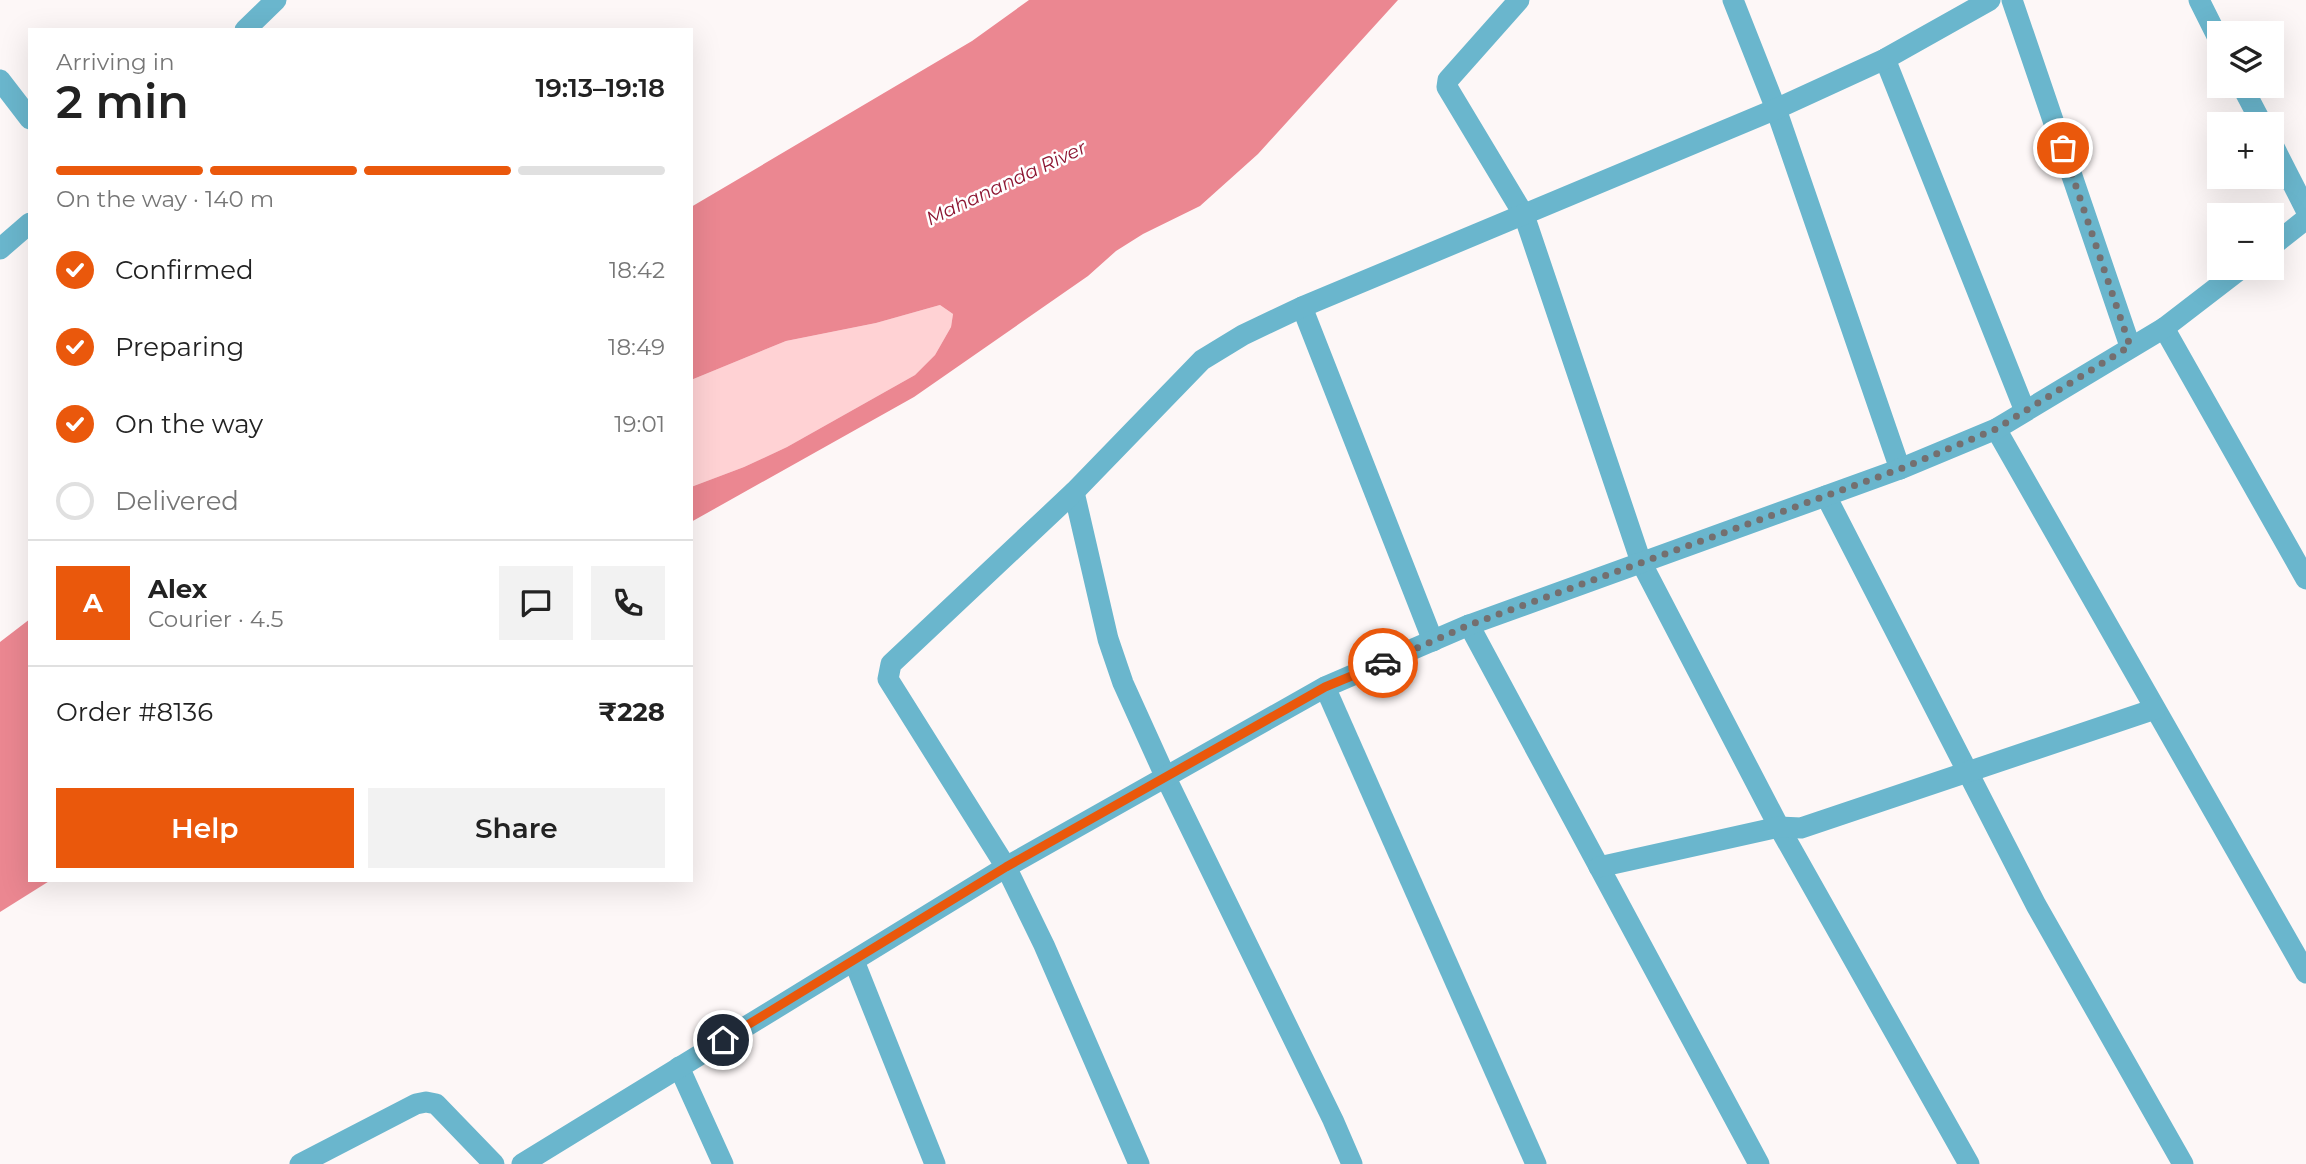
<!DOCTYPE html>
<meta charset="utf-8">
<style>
body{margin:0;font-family:Montserrat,sans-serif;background:#f2f2f2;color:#222;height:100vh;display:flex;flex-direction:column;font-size:26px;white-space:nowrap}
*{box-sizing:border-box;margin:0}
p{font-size:23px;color:#767676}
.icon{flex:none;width:38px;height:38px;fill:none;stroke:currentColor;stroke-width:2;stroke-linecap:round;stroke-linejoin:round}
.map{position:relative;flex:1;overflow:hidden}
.side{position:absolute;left:28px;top:28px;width:665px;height:854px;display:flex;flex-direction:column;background:#fff;border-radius:0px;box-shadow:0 7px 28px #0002}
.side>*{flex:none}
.controls{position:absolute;left:2207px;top:21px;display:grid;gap:14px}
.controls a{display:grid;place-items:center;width:77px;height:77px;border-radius:0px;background:#fff;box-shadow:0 7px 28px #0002;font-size:35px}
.pin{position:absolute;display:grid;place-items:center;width:60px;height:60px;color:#fff;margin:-30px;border:4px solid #fff;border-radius:50%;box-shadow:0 2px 7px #0007}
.courier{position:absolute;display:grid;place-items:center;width:70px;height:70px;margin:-35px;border:5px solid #ea580c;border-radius:50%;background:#fff;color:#222;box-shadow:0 2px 9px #0007}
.head em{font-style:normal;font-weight:600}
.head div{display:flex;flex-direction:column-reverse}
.head{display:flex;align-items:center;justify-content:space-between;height:119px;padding:0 28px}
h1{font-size:46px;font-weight:600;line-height:52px}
.bar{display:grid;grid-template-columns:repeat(4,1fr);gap:10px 7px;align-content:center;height:84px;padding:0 28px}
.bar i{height:9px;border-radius:5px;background:#e0e0e0}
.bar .on{background:#ea580c}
.bar p{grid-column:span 4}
.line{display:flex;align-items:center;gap:18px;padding:0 28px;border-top:2px solid #e0e0e0}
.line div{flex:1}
.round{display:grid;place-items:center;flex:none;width:74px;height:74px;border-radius:0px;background:#f2f2f2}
ol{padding:0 28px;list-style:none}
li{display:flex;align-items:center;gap:21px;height:77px}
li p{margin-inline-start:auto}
li .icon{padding:7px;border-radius:50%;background:#ea580c;color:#fff;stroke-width:4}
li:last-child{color:#767676}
li i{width:38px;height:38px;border:4px solid #e0e0e0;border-radius:50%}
.action{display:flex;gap:14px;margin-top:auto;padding:14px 28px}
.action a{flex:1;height:80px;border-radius:0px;background:#ea580c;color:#fff;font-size:28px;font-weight:600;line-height:80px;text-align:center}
.action a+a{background:#f2f2f2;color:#222}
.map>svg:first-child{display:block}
</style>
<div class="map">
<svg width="2306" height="1164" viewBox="0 0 2306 1164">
<rect width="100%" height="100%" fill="#fdf7f7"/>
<path fill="#ffd2d4" d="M940,305L953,314L951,327L935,355L915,375L787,447L744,467L691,487V380L786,341L876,323Z"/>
<g fill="#eb8791">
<path d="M1029,0H1398L1258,154L1200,206L1143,234L1116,251L1088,276L914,397L691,522V487L744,467L787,447L915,375L935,355L951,327L953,314L940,305L876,323L786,341L691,380V207L972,41Z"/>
<path d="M30,619V880H51L0,912V642Z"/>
</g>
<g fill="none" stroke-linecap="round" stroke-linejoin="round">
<g stroke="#6ab6cd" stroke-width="21">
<path d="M1519,0L1448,80L1447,87L1524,215L1641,562L1779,827L1969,1164"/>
<path d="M1733,0L1776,109L1900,469"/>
<path d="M2012,0L2130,346"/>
<path d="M2199,0L2219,40"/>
<path d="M245,30L276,0"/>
<path d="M1885,59L2025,411"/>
<path d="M0,80L30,119"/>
<path d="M2242,86L2262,124"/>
<path d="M2272,143L2306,210"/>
<path d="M2272,246L2306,219"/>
<path d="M0,249L30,223"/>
<path d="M1302,307L1433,641"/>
<path d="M2164,328L2306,579"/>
<path d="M1996,429L2306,973"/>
<path d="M1074,492L1108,639L1123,683L1166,778L1333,1120L1352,1164"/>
<path d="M1826,496L2036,905L2183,1164"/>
<path d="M1469,625L1759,1164"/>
<path d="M1325,687L1536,1164"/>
<path d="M1599,867L1779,827L1801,828L2155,709"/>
<path d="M854,961L935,1164"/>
<path d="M679,1067L723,1164"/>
<path d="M300,1164L416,1104L426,1102L436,1104L494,1164"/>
<path d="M522,1164L1006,867L1325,687L1469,625L1900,469L1996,429L2164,328L2242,268"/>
<path d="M1139,1164L1044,945L1006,867L888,679L891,664L1074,492L1202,360L1243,335L1302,307L1776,109L1885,59L1990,0"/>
</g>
</g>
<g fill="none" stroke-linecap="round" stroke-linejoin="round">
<path stroke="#746f6f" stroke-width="7" stroke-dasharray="0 12.6" d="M1383,663L1469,625L1900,469L1996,429L2130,346L2063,148"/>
<path stroke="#ea580c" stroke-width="9" d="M723,1040L1006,867L1288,708L1325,687L1383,663"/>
</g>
<g text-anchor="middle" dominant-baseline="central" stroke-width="5" stroke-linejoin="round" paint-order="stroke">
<g font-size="19" font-style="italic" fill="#8d1632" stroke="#fff">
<text transform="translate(1006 183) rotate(-25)">Mahananda River</text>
</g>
</g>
</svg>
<div class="controls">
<a><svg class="icon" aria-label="layers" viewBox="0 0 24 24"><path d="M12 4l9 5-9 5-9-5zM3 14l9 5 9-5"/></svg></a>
<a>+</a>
<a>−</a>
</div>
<div class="pin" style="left:2063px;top:148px;background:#ea580c"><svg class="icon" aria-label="bag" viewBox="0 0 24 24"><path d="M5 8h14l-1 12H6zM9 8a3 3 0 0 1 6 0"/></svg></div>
<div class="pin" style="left:723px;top:1040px;background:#1f2937"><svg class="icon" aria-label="home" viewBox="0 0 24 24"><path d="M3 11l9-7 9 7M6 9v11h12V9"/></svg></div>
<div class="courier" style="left:1383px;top:663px"><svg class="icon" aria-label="car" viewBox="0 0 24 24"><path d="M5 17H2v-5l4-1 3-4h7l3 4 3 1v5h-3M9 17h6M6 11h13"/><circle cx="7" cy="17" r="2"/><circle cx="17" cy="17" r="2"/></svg></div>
<section class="side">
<div class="head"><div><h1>2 min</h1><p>Arriving in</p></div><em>19:13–19:18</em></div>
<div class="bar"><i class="on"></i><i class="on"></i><i class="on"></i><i></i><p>On the way · 140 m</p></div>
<ol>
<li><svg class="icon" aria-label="check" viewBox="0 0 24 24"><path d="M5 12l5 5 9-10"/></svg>Confirmed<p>18:42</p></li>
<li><svg class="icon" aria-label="check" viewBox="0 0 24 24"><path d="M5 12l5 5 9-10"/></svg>Preparing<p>18:49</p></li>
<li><svg class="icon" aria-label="check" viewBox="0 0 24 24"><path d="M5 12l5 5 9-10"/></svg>On the way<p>19:01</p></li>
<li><i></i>Delivered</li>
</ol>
<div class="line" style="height:126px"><b class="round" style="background:#ea580c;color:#fff">A</b><div><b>Alex</b><p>Courier · 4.5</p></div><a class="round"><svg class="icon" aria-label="chat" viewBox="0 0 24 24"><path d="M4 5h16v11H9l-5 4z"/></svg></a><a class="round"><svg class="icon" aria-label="phone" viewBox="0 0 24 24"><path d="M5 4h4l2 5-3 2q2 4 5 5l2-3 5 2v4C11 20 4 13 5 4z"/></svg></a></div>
<div class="line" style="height:91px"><div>Order #8136</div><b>₹228</b></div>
<div class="action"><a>Help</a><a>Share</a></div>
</section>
</div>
